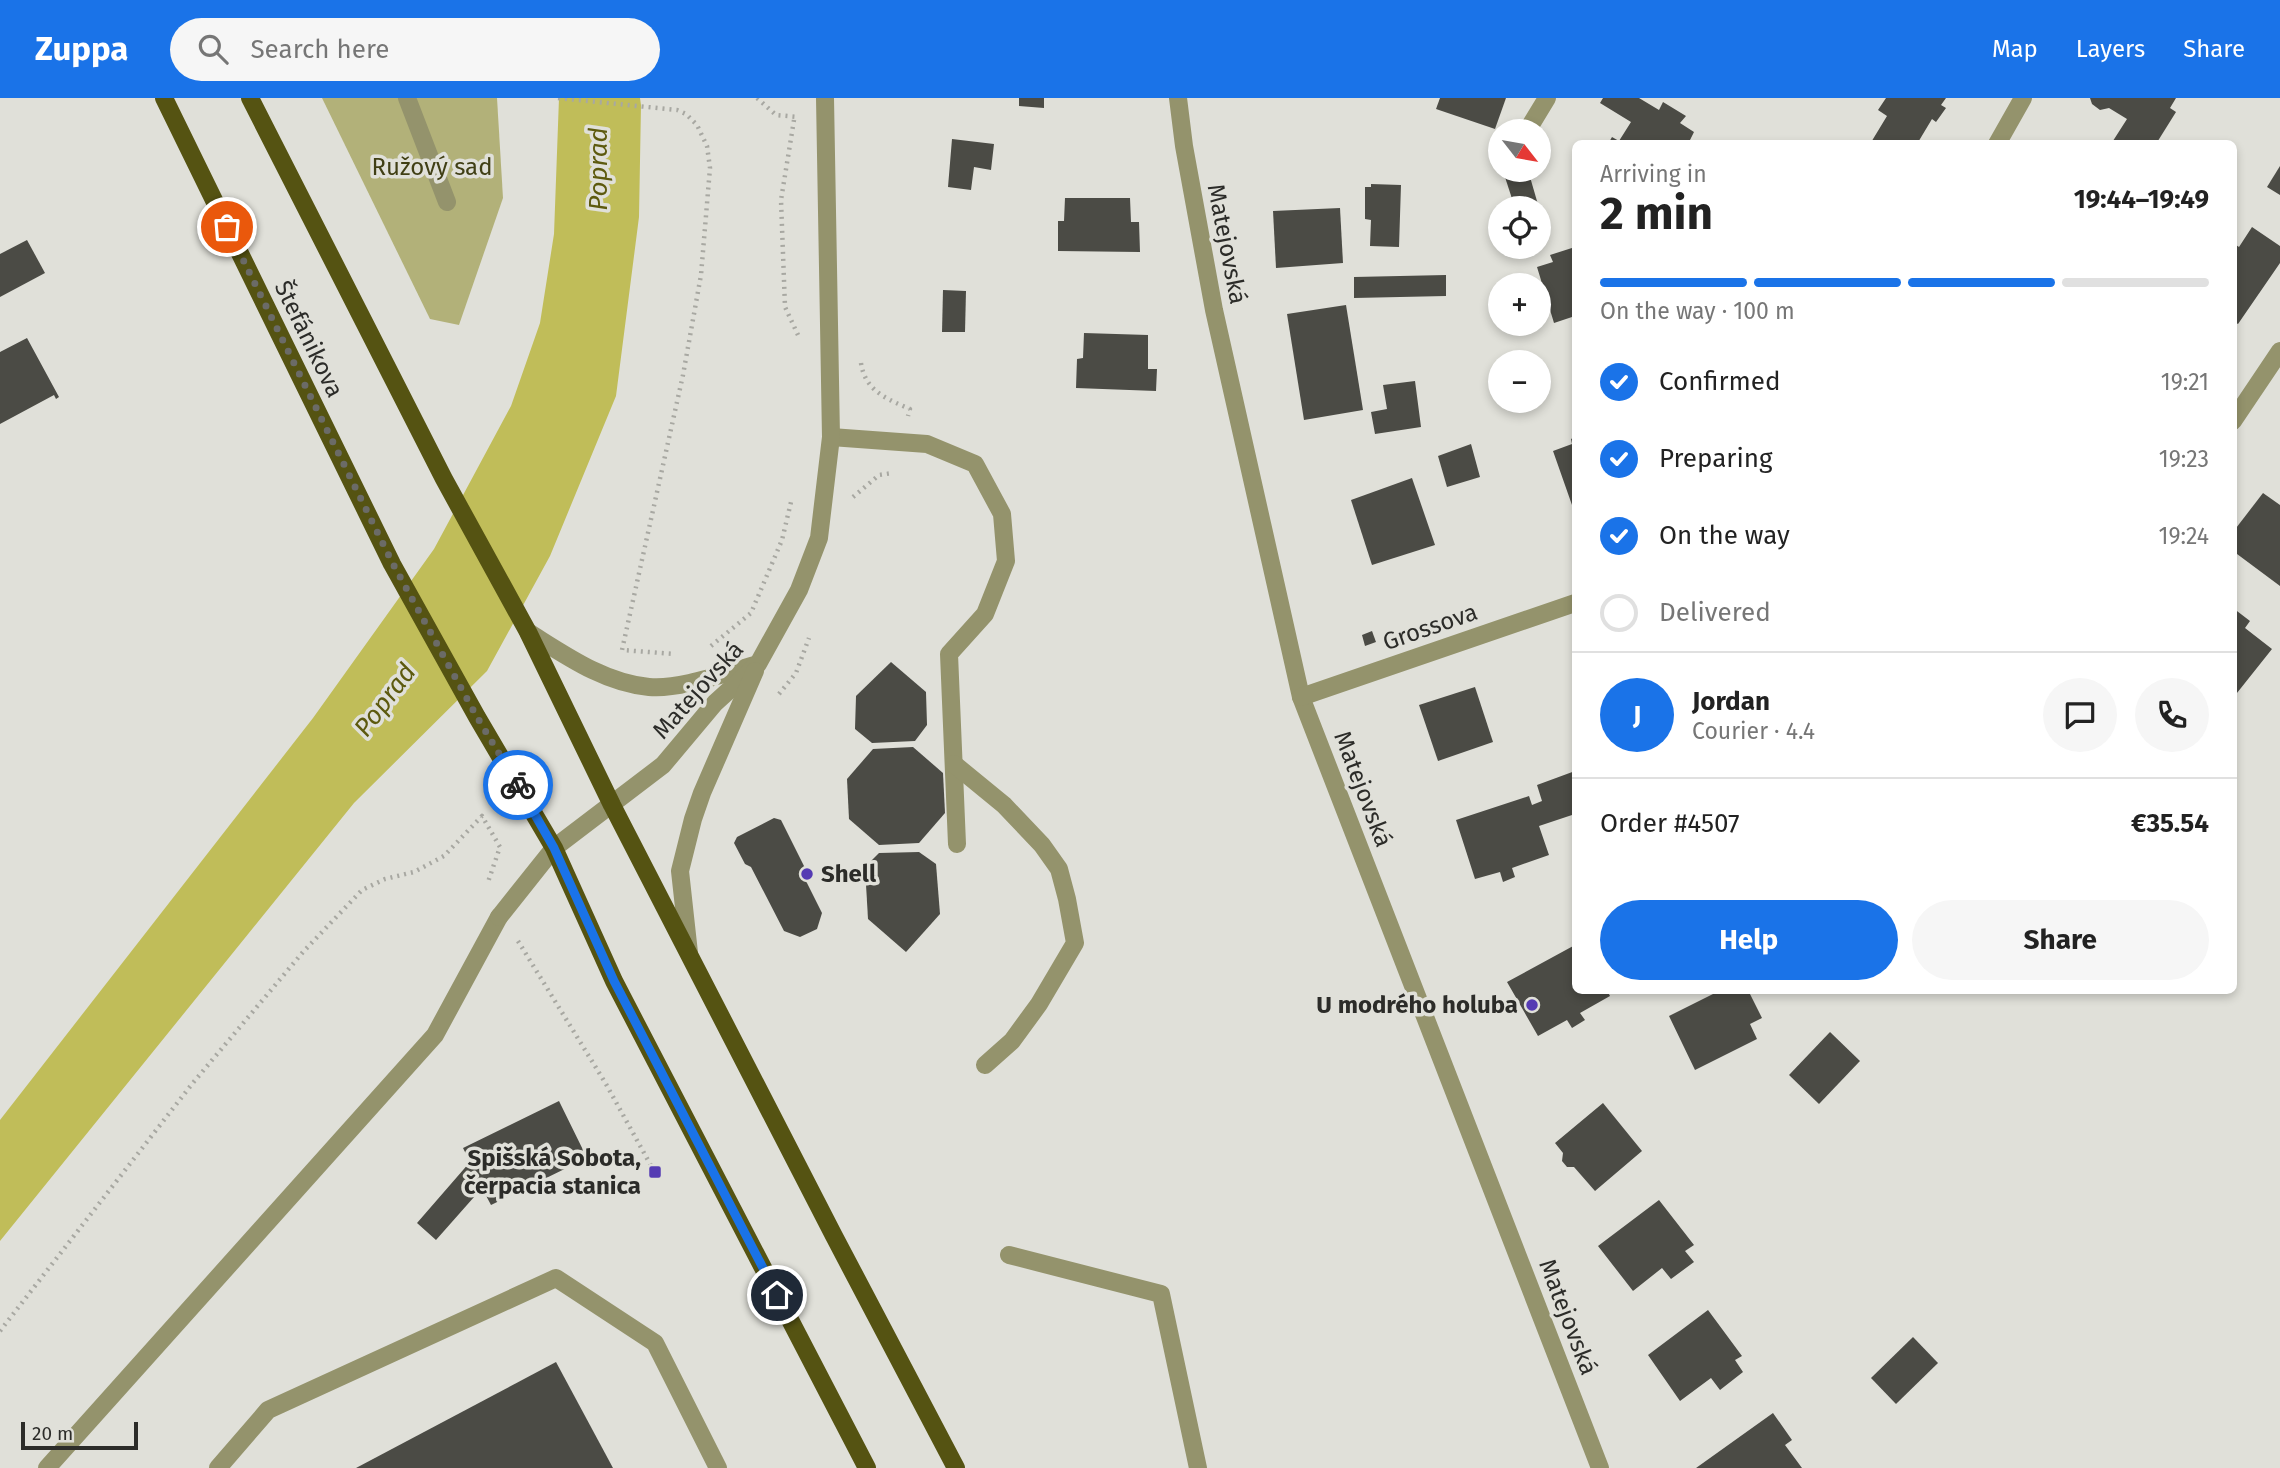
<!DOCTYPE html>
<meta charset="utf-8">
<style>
body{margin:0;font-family:"Fira Sans",sans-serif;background:#f6f6f6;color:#222;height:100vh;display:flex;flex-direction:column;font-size:26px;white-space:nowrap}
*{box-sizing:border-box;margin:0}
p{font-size:23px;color:#767676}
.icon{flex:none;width:38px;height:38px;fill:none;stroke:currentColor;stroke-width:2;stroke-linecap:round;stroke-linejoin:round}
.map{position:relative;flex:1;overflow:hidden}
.panel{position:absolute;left:1572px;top:42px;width:665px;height:854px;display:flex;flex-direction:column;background:#fff;border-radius:10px;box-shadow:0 4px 10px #0003}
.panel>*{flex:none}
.needle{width:46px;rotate:121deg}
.fabs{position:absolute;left:1488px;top:21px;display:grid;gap:14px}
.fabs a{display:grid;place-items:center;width:63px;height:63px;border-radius:50%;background:#fff;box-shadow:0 4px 10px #0003;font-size:35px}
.scale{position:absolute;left:21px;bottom:18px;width:117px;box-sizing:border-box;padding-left:7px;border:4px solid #2c2c29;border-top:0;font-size:19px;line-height:24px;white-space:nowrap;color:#2c2c29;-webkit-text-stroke:5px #e0e0d9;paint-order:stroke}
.pin{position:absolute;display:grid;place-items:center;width:60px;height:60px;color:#fff;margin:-30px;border:4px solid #fff;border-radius:50%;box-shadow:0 2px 7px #0007}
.courier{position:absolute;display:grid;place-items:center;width:70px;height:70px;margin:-35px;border:5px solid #1a73e8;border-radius:50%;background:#fff;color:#222;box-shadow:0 2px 9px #0007}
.overview em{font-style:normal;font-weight:700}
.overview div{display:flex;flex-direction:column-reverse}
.overview{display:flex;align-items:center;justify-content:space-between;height:119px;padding:0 28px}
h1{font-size:46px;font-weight:700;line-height:52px}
.bar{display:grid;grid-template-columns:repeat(4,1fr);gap:10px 7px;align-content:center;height:84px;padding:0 28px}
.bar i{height:9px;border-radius:5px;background:#e0e0e0}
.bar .on{background:#1a73e8}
.bar p{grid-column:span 4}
.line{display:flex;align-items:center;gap:18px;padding:0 28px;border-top:2px solid #e0e0e0}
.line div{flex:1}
.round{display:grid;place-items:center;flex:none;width:74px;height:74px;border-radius:37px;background:#f6f6f6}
ol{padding:0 28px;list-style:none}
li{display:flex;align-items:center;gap:21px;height:77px}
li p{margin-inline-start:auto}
li .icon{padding:7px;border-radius:50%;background:#1a73e8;color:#fff;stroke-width:4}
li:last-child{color:#767676}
li i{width:38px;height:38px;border:4px solid #e0e0e0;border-radius:50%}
.action{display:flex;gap:14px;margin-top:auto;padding:14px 28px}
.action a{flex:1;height:80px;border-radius:42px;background:#1a73e8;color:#fff;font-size:28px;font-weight:700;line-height:80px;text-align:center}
.action a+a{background:#f6f6f6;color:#222}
header{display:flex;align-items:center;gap:42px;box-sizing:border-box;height:98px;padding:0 35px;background:#1a73e8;color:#fff}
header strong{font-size:33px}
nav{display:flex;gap:38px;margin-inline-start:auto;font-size:24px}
.search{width:490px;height:63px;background:#f6f6f6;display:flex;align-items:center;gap:18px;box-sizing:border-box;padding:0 24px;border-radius:38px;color:#767676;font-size:26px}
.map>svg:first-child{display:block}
</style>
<header>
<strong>Zuppa</strong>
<div class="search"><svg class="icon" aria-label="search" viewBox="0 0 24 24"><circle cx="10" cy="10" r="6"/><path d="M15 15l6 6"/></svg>Search here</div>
<nav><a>Map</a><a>Layers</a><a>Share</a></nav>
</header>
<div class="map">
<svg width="2280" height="1370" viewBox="0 0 2280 1370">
<rect width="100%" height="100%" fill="#e0e0d9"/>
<path fill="#b2b179" d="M322,0H497L503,100L459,227L430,221Z"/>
<path fill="#c0bd59" d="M559,0H640L641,7L639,119L616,298L550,458L487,573L354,705L0,1143V1022L313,620L434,451L511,308L540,225L554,136Z"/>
<g fill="#4b4b45">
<path d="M1019,0H1044V10L1019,8Z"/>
<path d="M1440,0H1506L1495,31L1436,11Z"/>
<path d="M1603,0H1639L1659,12L1663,4L1686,18L1680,25L1694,34L1688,46H1608L1612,39L1619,43L1631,24L1600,5Z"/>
<path d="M1886,0H1946L1941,7L1946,10L1936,24L1932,21L1917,46H1870L1887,18L1878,12Z"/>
<path d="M2090,0H2176L2170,10L2176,14L2156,46H2111L2127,21L2109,10L2100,12L2092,6Z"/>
<path d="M952,41L994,46L991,72L974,69L971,92L948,89Z"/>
<path d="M2280,68V97L2267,89Z"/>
<path d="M1517,72H1528L1539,110H1515L1504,76Z"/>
<path d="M1371,86L1401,87L1399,149L1370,148L1371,122L1365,121V89H1371Z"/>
<path d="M1065,100H1130L1131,124H1139L1140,154L1058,153V123H1064Z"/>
<path d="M1340,110L1343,165L1276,170L1273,113Z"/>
<path d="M2252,129L2280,148V165L2238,226L2233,223V145L2239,149Z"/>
<path d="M27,142L45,175L0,199V156Z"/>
<path d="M1575,149V218L1554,225L1537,169L1553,164L1550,157Z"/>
<path d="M1446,177V198L1354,200V179Z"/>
<path d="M943,192L966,193L965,234H942Z"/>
<path d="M1346,207L1363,312L1304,322L1287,216Z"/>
<path d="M1084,235L1148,237V271H1157L1156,293L1076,290L1077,261L1083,260Z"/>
<path d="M27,240L59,299L56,301L54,297L0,326V254Z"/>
<path d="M1415,283L1421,329L1375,336L1371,314L1387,311L1383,287Z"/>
<path d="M1575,339V406L1572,407L1553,353L1572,346L1571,341Z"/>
<path d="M1471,346L1480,379L1447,389L1438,358Z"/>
<path d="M1412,380L1435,447L1372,467L1351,402Z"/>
<path d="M2263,395L2280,407V488L2233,453V434Z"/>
<path d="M2233,510L2250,523L2245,530L2272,551L2233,600Z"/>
<path d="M1372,533L1376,544L1365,548L1362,537Z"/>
<path d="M891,564L926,594L927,627L915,643L872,645L855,631L856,598Z"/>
<path d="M1475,589L1493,644L1438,663L1419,607Z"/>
<path d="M913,649L943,675L945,715L919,745L879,747L849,721L847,681L873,651Z"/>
<path d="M1575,673V716L1539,728L1549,757L1512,770L1515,779L1503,784L1500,774L1475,781L1456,722L1529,698L1532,707L1542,703L1537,687Z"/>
<path d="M774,720L781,722L805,770L803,777L822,815L817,831L800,839L784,833L751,769L745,766L734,745L737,739Z"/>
<path d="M919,754L936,766L940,816L906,854L868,821L865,769L879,755Z"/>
<path d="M1575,847V892H1607L1610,898L1580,915L1585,922L1572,930L1567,922L1538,938L1507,884Z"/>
<path d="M1721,892L1735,894L1748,892L1762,920L1750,926L1757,941L1695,972L1669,918Z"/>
<path d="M1830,934L1860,963L1819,1006L1789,977Z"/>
<path d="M559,1003L587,1060L491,1107L482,1090L436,1142L417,1125L470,1064L463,1050Z"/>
<path d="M1603,1005L1642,1053L1595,1093L1574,1069H1567L1562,1063L1563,1055L1555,1045Z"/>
<path d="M1659,1102L1694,1147L1685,1153L1694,1164L1671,1181L1662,1170L1633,1193L1598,1148Z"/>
<path d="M1708,1212L1742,1258L1735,1262L1743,1274L1720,1292L1711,1280L1680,1303L1648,1257Z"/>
<path d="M1913,1239L1938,1265L1896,1306L1871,1280Z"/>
<path d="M556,1264L613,1370H356Z"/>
<path d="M1773,1315L1792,1342L1785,1347L1802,1370H1696Z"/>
</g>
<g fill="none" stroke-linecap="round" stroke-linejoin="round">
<g stroke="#a8a8a2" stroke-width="4.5" stroke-dasharray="2 5" stroke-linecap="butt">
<path d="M558,0L677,12L686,16L697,27L707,48L710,70L701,177L683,277L622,552L675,556"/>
<path d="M757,0L776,17L798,19"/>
<path d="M794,22L781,102L785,209L798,237"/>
<path d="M861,265C865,293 887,301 910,311L908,318"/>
<path d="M853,399L879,377L893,375"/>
<path d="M711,548L751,515L782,442L791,404"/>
<path d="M779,596L796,575L809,540"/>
<path d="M518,843L606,986L660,1084"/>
<path d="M0,1233L192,986L303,854L362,792L385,781L414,774L444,758L482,718L500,749L488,784"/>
</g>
<g stroke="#94936c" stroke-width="18">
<path d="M407,0L447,104"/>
<path d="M831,339L927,346L975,366L1002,416L1006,463L985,516L949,556L957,746"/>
<path d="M954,666L1004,707L1042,747L1059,771L1067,801L1075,845L1039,906L1012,943L985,967"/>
<path d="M1009,1157L1161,1196L1198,1370"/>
<path d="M47,1370L435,937L499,819"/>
<path d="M218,1370L268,1312L556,1180L655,1245L718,1370"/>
</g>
<g stroke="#94936c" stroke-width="18">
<path d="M1178,0L1184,48L1214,212L1301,599L1600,1370"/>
<path d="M1527,33L1547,0"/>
<path d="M1997,46L2023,0"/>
<path d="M2233,323L2280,253"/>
<path d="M528,534C565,557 604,585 649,589C679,592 725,575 755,567"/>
<path d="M1301,599L1575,505"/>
<path d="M499,819L554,750L663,667L715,605L758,566L799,492L819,440L831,339L825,0"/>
<path d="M689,855L680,773L693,721L702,695L755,573"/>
</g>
<g stroke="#555312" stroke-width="18">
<path d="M164,0L392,466L477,619L554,750L614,883L867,1370"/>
<path d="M250,0L444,381L528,534L612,707L834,1138L956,1370"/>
</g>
</g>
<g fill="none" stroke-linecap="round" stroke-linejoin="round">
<path stroke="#6b6b67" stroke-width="7" stroke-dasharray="0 12.6" d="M227,129L393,466L477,619L518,687"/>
<path stroke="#1a73e8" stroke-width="9" d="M518,687L554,750L614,883L777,1197"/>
</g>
<g fill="#553bb3" stroke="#e0e0d9" stroke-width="2.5">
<circle cx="807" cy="776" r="7"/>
<circle cx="1532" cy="907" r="7"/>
<rect x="648" y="1067" width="14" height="14" rx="3.5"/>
</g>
<g text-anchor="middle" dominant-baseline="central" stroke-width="7" stroke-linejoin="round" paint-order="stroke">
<g font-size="24" fill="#403f15" stroke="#e0e0d9">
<text x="432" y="69">Ružový sad</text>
</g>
<g font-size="24" fill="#2c2c29" stroke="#e0e0d9">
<text transform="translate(1227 146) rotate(79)">Matejovská</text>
<text transform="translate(309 241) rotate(64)">Štefánikova</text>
<text transform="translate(1430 529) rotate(-19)">Grossova</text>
<text transform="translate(698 592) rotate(-48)">Matejovská</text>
<text transform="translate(1363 691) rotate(69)">Matejovská</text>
<text transform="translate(1568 1219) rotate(69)">Matejovská</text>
</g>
<g font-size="24" font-weight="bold" fill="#2c2c29" stroke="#e0e0d9" text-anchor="end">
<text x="821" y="776" text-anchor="start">Shell</text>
<text x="1518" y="907">U modrého holuba</text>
<text x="641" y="1060">Spišská Sobota,<tspan x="641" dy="28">čerpacia stanica</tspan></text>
</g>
<g font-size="26" font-style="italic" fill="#5d5a0e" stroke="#e0e0d9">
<text transform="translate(598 71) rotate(-90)">Poprad</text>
<text transform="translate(385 602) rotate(-53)">Poprad</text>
</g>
</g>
</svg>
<div class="fabs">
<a><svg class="needle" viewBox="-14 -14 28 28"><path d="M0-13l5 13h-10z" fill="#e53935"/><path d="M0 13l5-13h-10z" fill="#767676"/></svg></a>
<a><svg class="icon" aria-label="locate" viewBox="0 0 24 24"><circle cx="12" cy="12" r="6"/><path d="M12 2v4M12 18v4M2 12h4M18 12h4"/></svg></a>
<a>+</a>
<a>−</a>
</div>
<div class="scale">20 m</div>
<div class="pin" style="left:227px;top:129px;background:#ea580c"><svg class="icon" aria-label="bag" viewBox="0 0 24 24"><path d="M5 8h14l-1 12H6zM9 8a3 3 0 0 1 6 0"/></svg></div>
<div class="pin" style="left:777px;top:1197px;background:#1f2937"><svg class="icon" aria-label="home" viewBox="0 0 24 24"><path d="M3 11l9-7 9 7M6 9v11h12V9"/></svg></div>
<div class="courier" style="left:518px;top:687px"><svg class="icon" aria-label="bike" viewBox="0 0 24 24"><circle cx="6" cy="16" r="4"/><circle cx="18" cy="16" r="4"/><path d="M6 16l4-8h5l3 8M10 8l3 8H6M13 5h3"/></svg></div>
<section class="panel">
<div class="overview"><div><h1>2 min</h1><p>Arriving in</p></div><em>19:44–19:49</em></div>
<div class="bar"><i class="on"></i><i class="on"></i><i class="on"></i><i></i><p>On the way · 100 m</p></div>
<ol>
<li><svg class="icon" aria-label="check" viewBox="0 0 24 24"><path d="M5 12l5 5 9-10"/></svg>Confirmed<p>19:21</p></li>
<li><svg class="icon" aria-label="check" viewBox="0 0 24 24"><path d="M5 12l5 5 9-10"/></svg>Preparing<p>19:23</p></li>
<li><svg class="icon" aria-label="check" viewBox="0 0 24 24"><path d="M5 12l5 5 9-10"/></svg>On the way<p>19:24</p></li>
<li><i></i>Delivered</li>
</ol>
<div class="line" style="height:126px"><b class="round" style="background:#1a73e8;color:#fff">J</b><div><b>Jordan</b><p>Courier · 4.4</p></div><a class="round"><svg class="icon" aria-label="chat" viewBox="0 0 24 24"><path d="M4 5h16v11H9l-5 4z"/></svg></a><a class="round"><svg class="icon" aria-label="phone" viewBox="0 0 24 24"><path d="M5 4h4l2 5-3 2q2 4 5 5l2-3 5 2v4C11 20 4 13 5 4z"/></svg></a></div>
<div class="line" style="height:91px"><div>Order #4507</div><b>€35.54</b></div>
<div class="action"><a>Help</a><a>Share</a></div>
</section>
</div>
